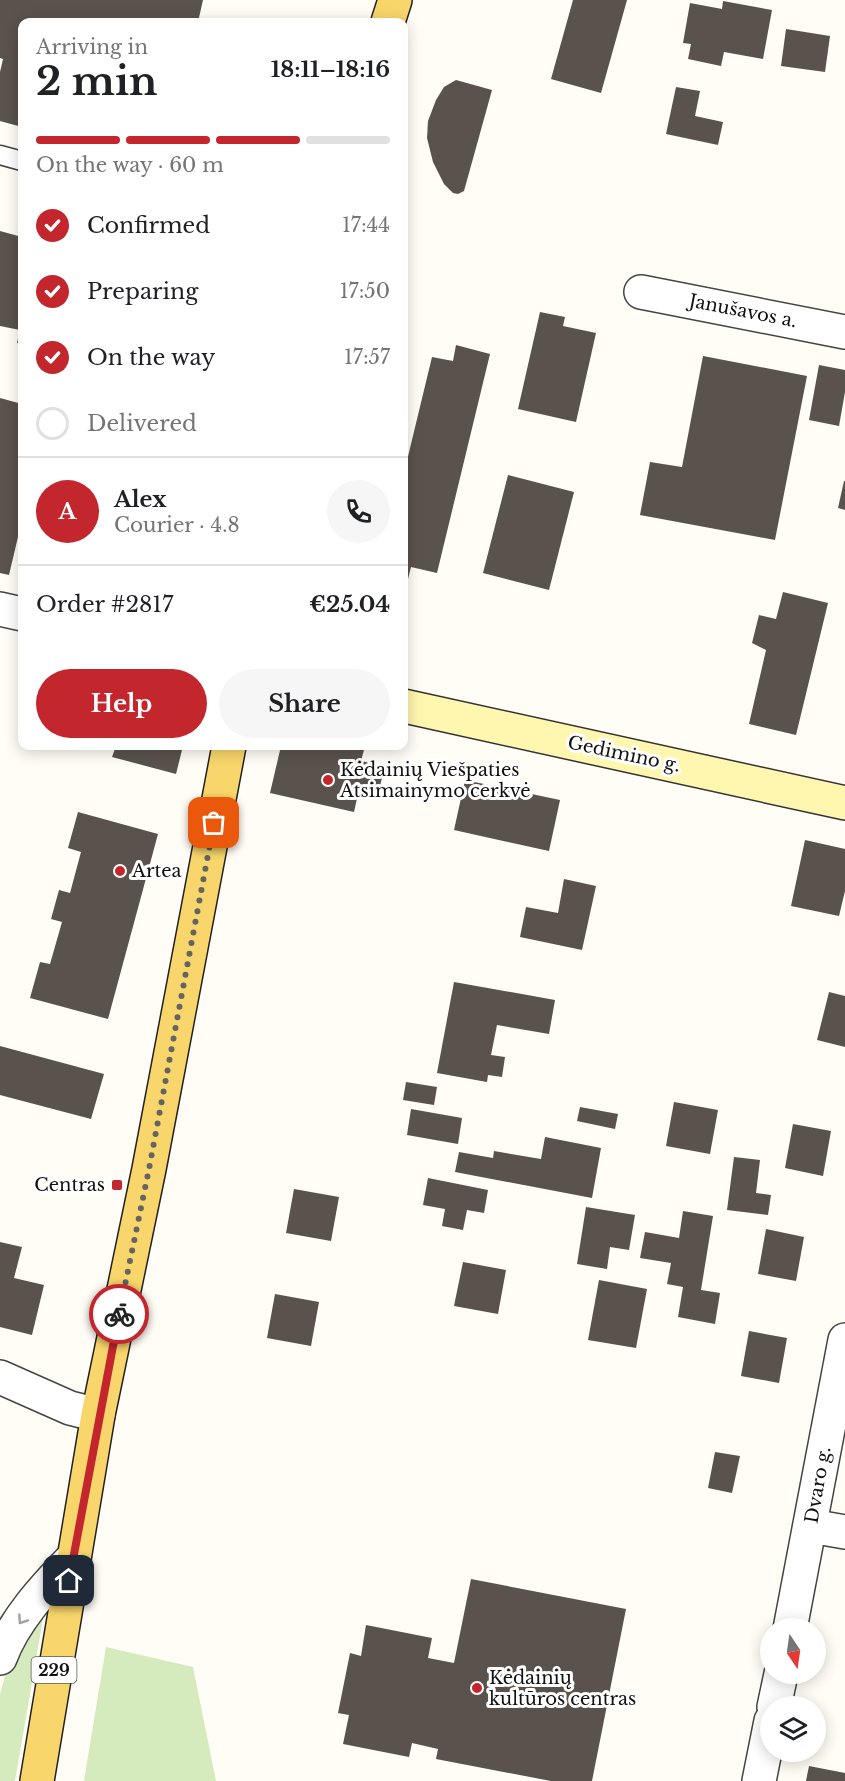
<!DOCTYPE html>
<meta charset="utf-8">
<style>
body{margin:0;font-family:"Libre Baskerville",serif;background:#f6f6f6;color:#202124;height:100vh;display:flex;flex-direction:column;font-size:22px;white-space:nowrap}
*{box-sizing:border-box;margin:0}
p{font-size:20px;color:#757577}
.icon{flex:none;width:33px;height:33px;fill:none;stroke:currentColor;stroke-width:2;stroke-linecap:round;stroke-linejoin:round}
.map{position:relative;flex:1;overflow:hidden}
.panel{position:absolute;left:18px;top:18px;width:390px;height:732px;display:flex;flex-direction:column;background:#fff;border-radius:12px;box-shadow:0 3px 15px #0003}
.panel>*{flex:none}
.needle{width:39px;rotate:167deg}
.controls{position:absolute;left:760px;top:1618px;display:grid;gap:12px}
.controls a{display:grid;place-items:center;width:66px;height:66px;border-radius:50%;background:#fff;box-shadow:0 3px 15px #0003;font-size:30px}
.pin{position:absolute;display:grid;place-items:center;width:51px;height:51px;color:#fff;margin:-26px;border-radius:12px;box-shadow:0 3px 9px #0006}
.courier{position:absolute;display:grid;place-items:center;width:60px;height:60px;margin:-30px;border:4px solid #c4262e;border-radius:50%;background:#fff;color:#222;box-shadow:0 2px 8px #0007}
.headline em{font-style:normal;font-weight:800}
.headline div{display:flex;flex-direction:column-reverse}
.headline{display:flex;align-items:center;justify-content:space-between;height:102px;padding:0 18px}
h1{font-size:39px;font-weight:800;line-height:45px}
.bar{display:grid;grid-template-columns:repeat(4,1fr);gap:9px 6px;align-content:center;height:72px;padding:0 18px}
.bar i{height:8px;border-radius:4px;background:#e0e0e0}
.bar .current{background:#c4262e}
.bar p{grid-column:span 4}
.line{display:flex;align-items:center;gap:15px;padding:0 18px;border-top:2px solid #e0e0e0}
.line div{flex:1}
.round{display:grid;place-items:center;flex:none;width:63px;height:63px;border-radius:32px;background:#f6f6f6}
ol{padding:0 18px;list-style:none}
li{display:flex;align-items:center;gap:18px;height:66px}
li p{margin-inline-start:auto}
li .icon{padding:6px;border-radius:50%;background:#c4262e;color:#fff;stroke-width:4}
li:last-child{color:#757577}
li i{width:33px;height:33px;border:3px solid #e0e0e0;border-radius:50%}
.button{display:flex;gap:12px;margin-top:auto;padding:12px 18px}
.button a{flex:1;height:69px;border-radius:36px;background:#c4262e;color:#fff;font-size:24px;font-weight:800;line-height:69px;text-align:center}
.button a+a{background:#f6f6f6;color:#202124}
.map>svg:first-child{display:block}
</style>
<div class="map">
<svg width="845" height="1781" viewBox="0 0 845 1781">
<rect width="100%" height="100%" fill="#fffdf5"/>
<g fill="#d5ebbd">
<path d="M45,1607L15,1781H0V1694L11,1655Z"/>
<path d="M106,1647L193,1667L216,1781H84Z"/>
</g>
<g fill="#5a524d">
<path d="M0,0H203L198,22H22V127L0,121V72L3,59L0,58Z"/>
<path d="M573,0H627L601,93L551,79Z"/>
<path d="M723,1L772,10L763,59L724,52L721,66L688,59L691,44L683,43L690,3L722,9Z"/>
<path d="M786,29L830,36L825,72L781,66Z"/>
<path d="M456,80L492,90L464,191L458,194L453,193L444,184L433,162L427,138L428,121L436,100L444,87Z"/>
<path d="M676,87L700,91L695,116L723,122L718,145L666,134Z"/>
<path d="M0,231L22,237V344L17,343L20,330L0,326Z"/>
<path d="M540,312L565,317L563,326L596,333L576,422L518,409Z"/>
<path d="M456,345L490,354L437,573L411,567L408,579L404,578V473L432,357L453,361Z"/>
<path d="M703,356L807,376L775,540L640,515L650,462L682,467Z"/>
<path d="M819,365L845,370V392L839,426L809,420Z"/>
<path d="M0,398L22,404V520L9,575L0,573Z"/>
<path d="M508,475L574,492L549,590L483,573Z"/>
<path d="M844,481H845V510L838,508Z"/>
<path d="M783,592L828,603L796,735L749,724L766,650L752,643L759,615L776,619Z"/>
<path d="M116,746H183L176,774L112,757Z"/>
<path d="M281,746H365L361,761L385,766L377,798L358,794L354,812L270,793Z"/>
<path d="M465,780L560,800L549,851L454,830Z"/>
<path d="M78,812L158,834L108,1019L30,998L40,962L50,964L62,922L51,919L59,890L70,893L81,852L68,848Z"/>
<path d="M805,840L845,849V891L839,916L791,906Z"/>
<path d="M564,879L596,886L582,950L520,937L526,907L558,913Z"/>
<path d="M454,982L555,1000L549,1034L497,1025L491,1055L505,1057L502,1077L488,1075L487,1082L437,1073Z"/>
<path d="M829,992L845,996V1047L817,1040Z"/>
<path d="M0,1046L104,1074L91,1119L0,1095Z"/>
<path d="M406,1082L437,1087L434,1105L403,1100Z"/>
<path d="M674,1102L718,1110L710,1154L666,1146Z"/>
<path d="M580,1107L618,1114L615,1129L577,1121Z"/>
<path d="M411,1109L462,1118L458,1144L407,1135Z"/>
<path d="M793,1124L831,1131L823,1176L785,1168Z"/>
<path d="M545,1137L601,1148L592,1198L455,1172L459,1152L493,1158L494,1151L541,1159Z"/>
<path d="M734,1157L760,1160L756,1193L771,1195L768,1215L727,1210Z"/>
<path d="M428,1178L488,1190L484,1213L467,1210L463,1230L442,1226L445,1209L423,1205Z"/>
<path d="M294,1189L339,1197L331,1241L286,1233Z"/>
<path d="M586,1207L635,1215L629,1250L610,1247L607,1269L577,1264Z"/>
<path d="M683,1211L713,1216L701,1290L720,1293L715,1324L678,1317L683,1287L667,1284L671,1263L640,1258L645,1232L679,1238Z"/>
<path d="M766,1229L804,1237L796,1281L758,1274Z"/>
<path d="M0,1242L22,1247L14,1278L44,1285L32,1335L0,1327Z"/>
<path d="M463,1262L506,1270L498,1314L454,1306Z"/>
<path d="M599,1280L647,1289L636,1348L588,1340Z"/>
<path d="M275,1294L319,1302L311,1346L267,1338Z"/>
<path d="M749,1331L787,1338L779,1383L741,1376Z"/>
<path d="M715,1452L740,1456L732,1493L708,1488Z"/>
<path d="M471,1579L626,1609L592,1781H551L436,1759L438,1749L412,1743L409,1757L343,1744L349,1715L338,1713L350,1653L361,1656L366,1625L432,1638L428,1658L454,1663Z"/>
<path d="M809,1766L845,1773V1781H806Z"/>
</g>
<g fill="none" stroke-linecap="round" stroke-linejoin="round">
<defs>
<path id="service" d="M0,155L22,161"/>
<g id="minor">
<path d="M641,292L845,332"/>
<path d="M0,609L22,614"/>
<path d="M0,1377L70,1408L98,1415"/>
<path d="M811,1526L845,1532"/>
<path d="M790,1629L845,1340"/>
<path d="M774,1707L781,1674"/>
<path d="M759,1781L771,1721"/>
</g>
<path id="tertiary" d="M0,1658C14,1620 45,1587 72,1559"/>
<path id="secondary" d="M404,706L845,803"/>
<g id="primary">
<path d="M388,22L395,0"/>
<path d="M37,1781L98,1415L149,1169L229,746"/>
</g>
</defs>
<use href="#service" stroke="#444" stroke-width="21"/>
<use href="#minor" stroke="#444" stroke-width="36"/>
<use href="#tertiary" stroke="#444" stroke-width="36"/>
<use href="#secondary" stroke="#333" stroke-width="36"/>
<use href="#primary" stroke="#222" stroke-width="36"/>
<use href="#service" stroke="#fff" stroke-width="18"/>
<use href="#minor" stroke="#fff" stroke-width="33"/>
<use href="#tertiary" stroke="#fff" stroke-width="33"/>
<use href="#secondary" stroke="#fff6b0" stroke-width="33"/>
<use href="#primary" stroke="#f9d66b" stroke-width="33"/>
</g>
<defs><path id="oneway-chevron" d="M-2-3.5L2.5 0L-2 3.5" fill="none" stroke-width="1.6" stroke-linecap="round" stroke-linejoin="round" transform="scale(1.5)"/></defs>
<use stroke="#a0a0a0" href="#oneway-chevron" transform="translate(22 1620) rotate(124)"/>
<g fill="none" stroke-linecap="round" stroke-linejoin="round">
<path stroke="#646461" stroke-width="6" stroke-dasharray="0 10.8" d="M119,1314L149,1169L214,823"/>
<path stroke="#c4262e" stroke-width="8" d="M69,1581L119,1314"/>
</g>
<g fill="#c4262e" stroke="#fff" stroke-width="2">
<circle cx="328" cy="780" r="6"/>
<circle cx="120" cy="871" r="6"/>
<rect x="111" y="1179" width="12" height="12" rx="3"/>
<circle cx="477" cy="1688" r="6"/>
</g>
<g text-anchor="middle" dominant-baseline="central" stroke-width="6" stroke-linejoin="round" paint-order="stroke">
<rect fill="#fff" stroke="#585858" stroke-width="1.5" x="31.5" y="1657" width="45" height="26" rx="4.5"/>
<g font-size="16" font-weight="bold" fill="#111">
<text x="54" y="1670">229</text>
</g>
<g font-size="18" fill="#111" stroke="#fff">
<text transform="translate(743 311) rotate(11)">Janušavos a.</text>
<text transform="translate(624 754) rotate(12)">Gedimino g.</text>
<text transform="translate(818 1485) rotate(-80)">Dvaro g.</text>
</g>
<g font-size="18" fill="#111" stroke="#fff" text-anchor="start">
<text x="340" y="770">Kėdainių Viešpaties<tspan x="340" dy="21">Atsimainymo cerkvė</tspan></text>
<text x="132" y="871">Artea</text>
<text x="105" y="1185" text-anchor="end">Centras</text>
<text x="489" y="1678">Kėdainių<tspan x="489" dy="21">kultūros centras</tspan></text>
</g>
</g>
</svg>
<div class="controls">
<a><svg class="needle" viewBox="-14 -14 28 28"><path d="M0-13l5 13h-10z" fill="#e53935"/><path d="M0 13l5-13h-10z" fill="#757577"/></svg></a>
<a><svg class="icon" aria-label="layers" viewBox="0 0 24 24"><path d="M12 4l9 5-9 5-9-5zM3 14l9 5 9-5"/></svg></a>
</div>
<div class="pin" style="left:214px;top:823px;background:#ea580c"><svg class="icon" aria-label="bag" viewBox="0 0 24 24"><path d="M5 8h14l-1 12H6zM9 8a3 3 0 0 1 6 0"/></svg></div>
<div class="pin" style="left:69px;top:1581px;background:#1f2937"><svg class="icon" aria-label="home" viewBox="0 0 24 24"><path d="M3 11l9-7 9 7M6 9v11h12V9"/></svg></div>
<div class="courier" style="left:119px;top:1314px"><svg class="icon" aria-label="bike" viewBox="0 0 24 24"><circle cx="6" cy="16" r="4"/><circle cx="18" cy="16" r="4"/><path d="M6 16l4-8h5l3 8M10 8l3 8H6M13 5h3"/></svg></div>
<section class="panel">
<div class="headline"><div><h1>2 min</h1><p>Arriving in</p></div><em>18:11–18:16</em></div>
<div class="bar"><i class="current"></i><i class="current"></i><i class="current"></i><i></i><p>On the way · 60 m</p></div>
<ol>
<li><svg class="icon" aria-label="check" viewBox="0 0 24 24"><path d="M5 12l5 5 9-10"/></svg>Confirmed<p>17:44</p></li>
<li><svg class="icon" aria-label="check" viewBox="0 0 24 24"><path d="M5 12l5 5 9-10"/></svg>Preparing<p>17:50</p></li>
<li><svg class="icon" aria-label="check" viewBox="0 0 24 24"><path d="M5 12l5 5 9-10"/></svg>On the way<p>17:57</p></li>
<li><i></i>Delivered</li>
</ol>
<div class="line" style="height:108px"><b class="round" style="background:#c4262e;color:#fff">A</b><div><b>Alex</b><p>Courier · 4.8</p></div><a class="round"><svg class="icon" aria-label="phone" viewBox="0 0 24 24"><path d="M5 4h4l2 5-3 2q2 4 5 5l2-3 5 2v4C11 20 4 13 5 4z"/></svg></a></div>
<div class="line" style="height:78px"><div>Order #2817</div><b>€25.04</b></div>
<div class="button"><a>Help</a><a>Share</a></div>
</section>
</div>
